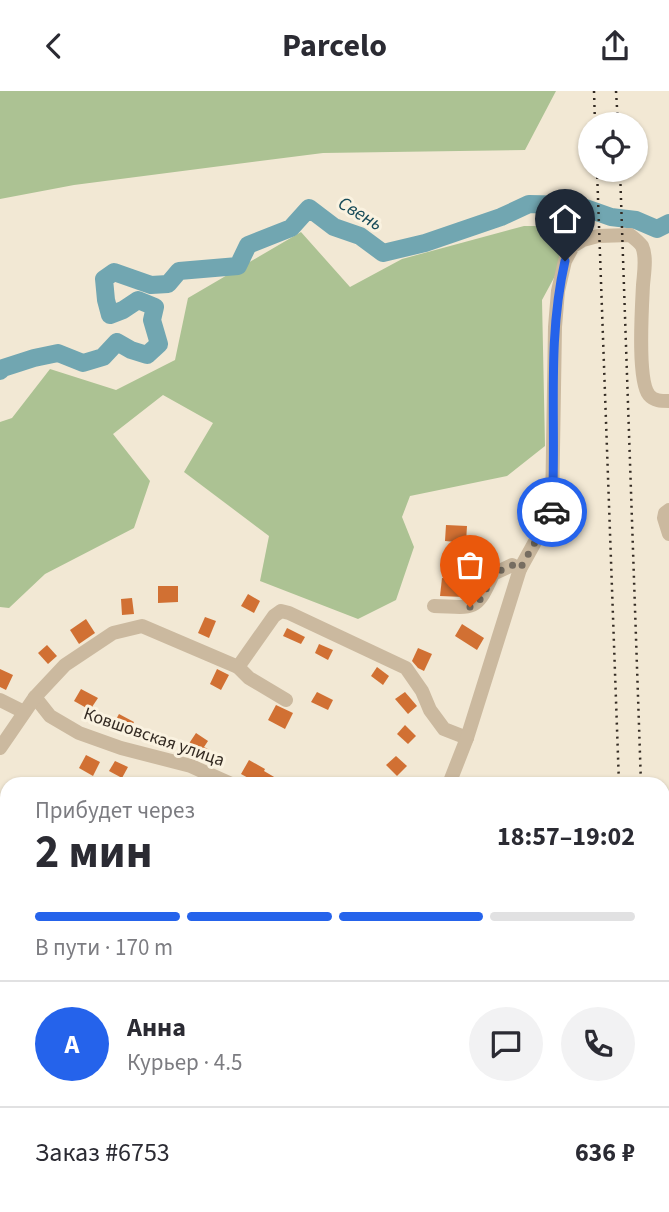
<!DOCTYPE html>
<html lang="ru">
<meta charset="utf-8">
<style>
body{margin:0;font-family:"Source Sans 3",sans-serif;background:#f2f2f3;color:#2b2b33;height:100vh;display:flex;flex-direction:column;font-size:26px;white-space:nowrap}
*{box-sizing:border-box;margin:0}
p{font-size:23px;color:#7c7c81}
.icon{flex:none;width:38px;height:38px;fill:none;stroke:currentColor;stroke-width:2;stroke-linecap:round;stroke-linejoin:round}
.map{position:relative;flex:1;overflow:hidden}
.sheet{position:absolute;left:0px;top:686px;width:670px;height:436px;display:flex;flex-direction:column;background:#fff;border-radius:21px 21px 0 0;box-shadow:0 2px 5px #0004}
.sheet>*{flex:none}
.tools{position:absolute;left:578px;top:21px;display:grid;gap:14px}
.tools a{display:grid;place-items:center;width:70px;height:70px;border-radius:50%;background:#fff;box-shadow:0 2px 5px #0004;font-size:35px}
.pin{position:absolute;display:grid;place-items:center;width:60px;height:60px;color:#fff;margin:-72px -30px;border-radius:50% 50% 50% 0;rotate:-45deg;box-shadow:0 0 7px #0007}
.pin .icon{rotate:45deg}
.courier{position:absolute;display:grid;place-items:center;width:70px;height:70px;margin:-35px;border:5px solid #2563eb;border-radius:50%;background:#fff;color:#222;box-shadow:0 2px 9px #0007}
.summary em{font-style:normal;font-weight:700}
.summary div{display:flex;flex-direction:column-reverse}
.summary{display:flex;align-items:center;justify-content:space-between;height:119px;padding:0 35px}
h1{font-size:46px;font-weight:700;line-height:52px}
.bar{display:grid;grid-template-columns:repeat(4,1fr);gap:10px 7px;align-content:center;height:84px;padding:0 35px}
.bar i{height:9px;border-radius:5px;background:#e1e1e2}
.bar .on{background:#2563eb}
.bar p{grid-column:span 4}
.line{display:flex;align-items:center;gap:18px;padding:0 35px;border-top:2px solid #e1e1e2}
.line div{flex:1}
.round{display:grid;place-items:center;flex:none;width:74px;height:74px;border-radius:37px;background:#f2f2f3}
header{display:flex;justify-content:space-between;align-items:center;height:91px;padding:0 35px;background:#fff;font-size:32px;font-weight:700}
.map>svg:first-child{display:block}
</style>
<header><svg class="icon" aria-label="back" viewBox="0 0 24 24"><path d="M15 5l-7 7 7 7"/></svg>Parcelo<svg class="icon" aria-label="share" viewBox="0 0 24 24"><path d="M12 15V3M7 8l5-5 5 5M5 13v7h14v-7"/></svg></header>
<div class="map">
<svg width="669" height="1121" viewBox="0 0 669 1121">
<rect width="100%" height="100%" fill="#f2e8d4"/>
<g fill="#acc293">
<path d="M0,0H556L525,59L323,62L74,94L0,108Z"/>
<path d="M524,135H547L562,172L542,209L545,355L507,385L410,405L402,426L414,456L396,509L358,528L260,490L269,445L184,381L213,332L163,304L113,343L150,390L134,437L45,483L9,517L0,516V331L12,327L50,278L116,299L175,269L188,207L301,141L350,196L402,168Z"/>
</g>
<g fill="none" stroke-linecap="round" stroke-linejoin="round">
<path stroke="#71a6b1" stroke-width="18" d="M0,280L3,277L34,267L58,262L83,272L103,266L117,251L131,259L147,264L159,253L152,229L155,216L138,209L123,219L110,224L106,209L104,188L114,181L151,194L168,193L179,180L238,175L248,154L291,137L309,117L334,136L360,145L383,162L425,152L501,126L529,113L577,114L611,126L636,129L657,138L669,132"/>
</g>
<g fill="#d17033">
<path d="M446,434L467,435L466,452L445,450Z"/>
<path d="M442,487L465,489L464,506L440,505Z"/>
<path d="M158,495H178V511L158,512Z"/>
<path d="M248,503L260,510L254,522L241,515Z"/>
<path d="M132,507L134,523L122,524L121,508Z"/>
<path d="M205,526L216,530L209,547L198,542Z"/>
<path d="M86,528L95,542L79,553L70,539Z"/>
<path d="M462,533L484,547L477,559L455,545Z"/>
<path d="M287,537L305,546L301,553L283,545Z"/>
<path d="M319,553L333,559L328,569L315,562Z"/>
<path d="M47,554L57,565L48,573L38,562Z"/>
<path d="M418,557L432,563L424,580L418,577L412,570Z"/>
<path d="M377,576L389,585L383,594L371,585Z"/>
<path d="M0,578L13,584L6,599L0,596Z"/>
<path d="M217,578L229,584L221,599L210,593Z"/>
<path d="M81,598L98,607L90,619L74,610Z"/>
<path d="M317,601L333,609L328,619L311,611Z"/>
<path d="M405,601L417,615L408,623L395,608Z"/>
<path d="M276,614L293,622L285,638L268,629Z"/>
<path d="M119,623L134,631L129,640L114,632Z"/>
<path d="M405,634L416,645L408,653L397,643Z"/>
<path d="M196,642L208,650L204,656L221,665L216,676L209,673L211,669L207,667L208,666L188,654Z"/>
<path d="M86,664L100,671L93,685L79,677Z"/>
<path d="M396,665L407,675L397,685L386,674Z"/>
<path d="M249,669L265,678L264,680L286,693H259L241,683Z"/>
<path d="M115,670L128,676L122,687L109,680Z"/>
</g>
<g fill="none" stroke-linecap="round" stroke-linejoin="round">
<g stroke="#cbb99f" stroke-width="14">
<path d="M669,419L665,422L664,427L669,443"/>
<path d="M434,515C474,516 476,522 493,483L512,474L520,478"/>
<path d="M238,576L274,525L281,520L289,522L406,577L422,600L430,619L444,638L467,647"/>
<path d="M35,606L50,625L79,642L121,657L191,675L231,693"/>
<path d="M0,609L24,621"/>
<path d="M0,657L35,606L65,574L113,542L142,535L238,576L249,587L286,609"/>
<path d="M449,693L467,647L520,478L552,420L555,236L558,200L565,170L573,155L583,149L598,145L630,144C634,147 639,151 642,155C647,166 644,182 643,194C642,215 637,289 649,304C654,310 661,310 669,310"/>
<path d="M0,884L2,867L7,849"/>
<path d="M0,1048L7,1054"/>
<path d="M90,1115L98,1121"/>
<path d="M377,1115L379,1121"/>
</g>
<g stroke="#342b23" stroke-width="2.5" stroke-dasharray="2 5" stroke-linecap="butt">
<path d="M594,0L595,33"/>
<path d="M616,0L618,33"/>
<path d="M597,79L619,693"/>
<path d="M620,79L641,693"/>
<path d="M659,1115V1121"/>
<path d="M547,1121L548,1115"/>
</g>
</g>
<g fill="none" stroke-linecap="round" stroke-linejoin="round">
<path stroke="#766d61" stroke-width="7" stroke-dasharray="0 12.6" d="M470,516L482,507L493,483L512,474L520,478L552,421"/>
<path stroke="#2563eb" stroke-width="9" d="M552,421C557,337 546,252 565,170"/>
</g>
<g text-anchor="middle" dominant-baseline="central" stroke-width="6" stroke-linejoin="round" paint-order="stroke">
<g font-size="18" fill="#342b23" stroke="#faf2e0">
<text transform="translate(154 646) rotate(19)">Ковшовская улица</text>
</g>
<g font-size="19" font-style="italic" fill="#164a58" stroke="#faf2e0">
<text transform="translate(360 123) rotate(31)">Свень</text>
</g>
</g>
</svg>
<div class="tools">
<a><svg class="icon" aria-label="locate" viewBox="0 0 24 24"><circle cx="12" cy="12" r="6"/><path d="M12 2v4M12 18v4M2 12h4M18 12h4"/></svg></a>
</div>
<div class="pin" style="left:470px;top:516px;background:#ea580c"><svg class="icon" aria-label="bag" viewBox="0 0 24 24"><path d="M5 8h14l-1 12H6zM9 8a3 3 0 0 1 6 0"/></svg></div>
<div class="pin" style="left:565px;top:170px;background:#1f2937"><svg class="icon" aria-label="home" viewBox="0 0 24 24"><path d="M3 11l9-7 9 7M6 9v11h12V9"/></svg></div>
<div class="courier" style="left:552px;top:421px"><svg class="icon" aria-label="car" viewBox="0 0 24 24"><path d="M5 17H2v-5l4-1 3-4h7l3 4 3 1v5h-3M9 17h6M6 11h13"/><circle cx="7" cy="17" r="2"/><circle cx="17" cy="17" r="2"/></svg></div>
<section class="sheet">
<div class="summary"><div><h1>2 мин</h1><p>Прибудет через</p></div><em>18:57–19:02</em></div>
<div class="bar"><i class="on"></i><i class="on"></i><i class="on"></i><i></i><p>В пути · 170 m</p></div>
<div class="line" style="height:126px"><b class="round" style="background:#2563eb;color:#fff">А</b><div><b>Анна</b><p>Курьер · 4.5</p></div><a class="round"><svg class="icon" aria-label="chat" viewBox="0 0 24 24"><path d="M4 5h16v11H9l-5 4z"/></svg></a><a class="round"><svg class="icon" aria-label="phone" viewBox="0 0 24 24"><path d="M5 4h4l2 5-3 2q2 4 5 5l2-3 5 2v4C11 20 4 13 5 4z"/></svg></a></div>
<div class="line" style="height:91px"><div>Заказ #6753</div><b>636 ₽</b></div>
</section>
</div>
